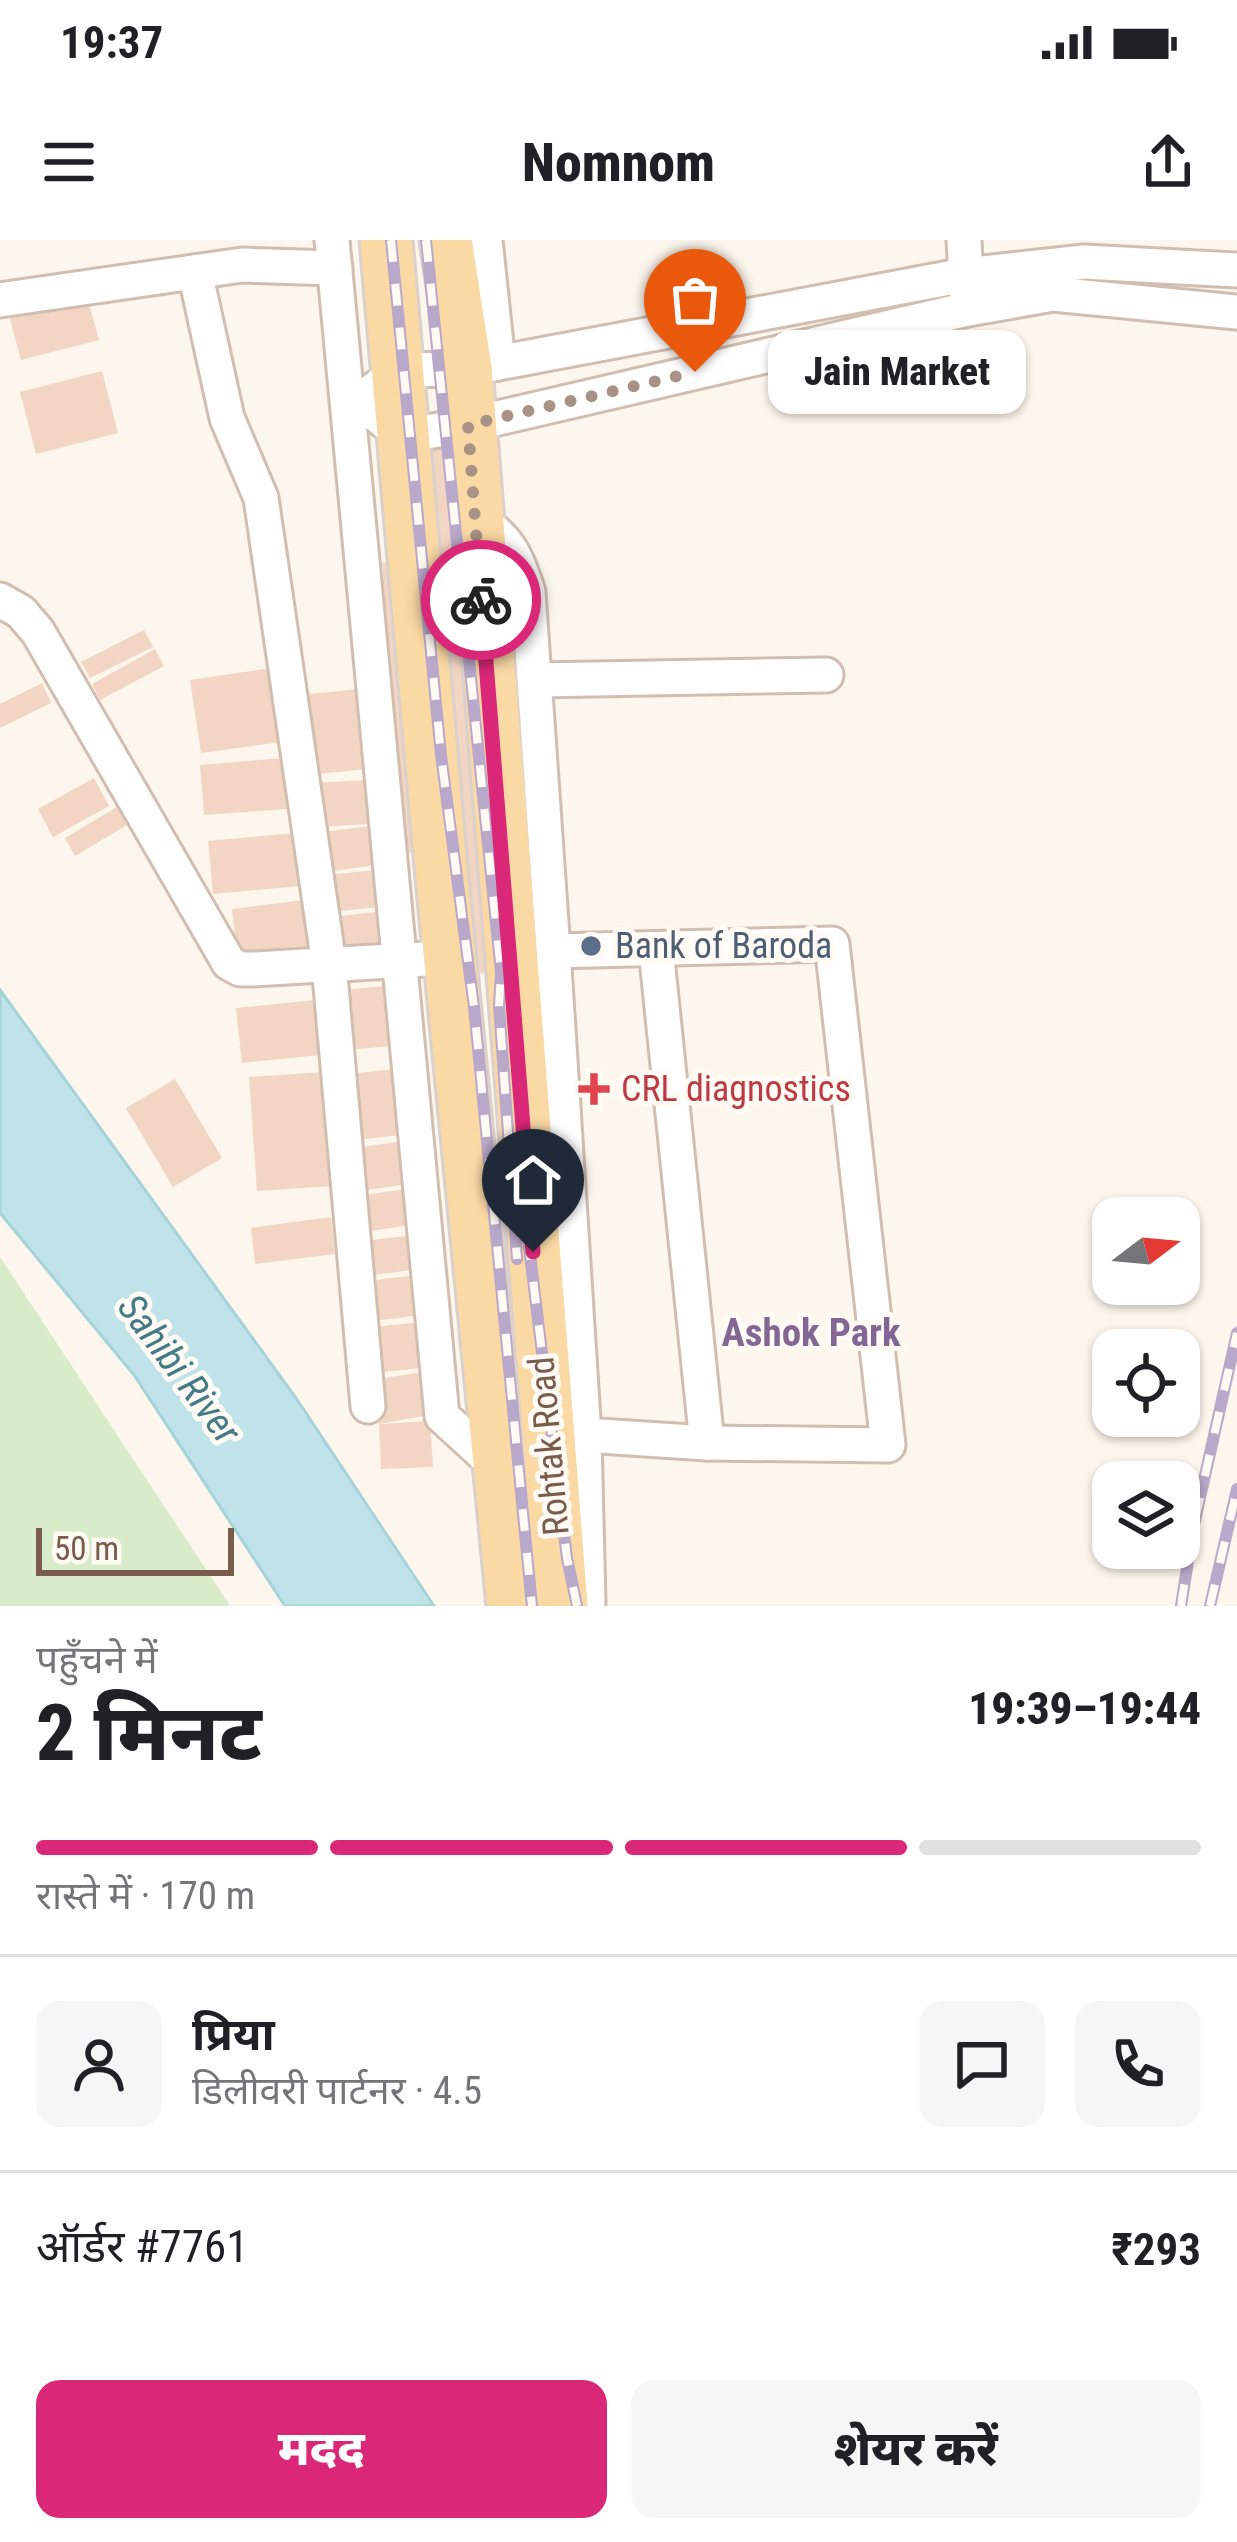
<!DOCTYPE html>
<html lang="hi">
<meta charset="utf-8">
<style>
body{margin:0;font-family:"Roboto Condensed","Noto Sans Devanagari",sans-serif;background:#f6f6f6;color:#202124;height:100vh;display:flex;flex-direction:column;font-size:45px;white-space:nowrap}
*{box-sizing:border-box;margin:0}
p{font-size:39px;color:#757577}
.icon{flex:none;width:66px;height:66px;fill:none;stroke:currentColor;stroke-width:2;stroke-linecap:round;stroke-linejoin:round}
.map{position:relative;height:1366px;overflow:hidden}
.sheet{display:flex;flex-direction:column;background:#fff;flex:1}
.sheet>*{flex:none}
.needle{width:78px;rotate:74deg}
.tools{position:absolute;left:1092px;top:957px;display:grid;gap:24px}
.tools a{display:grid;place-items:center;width:108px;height:108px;border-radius:24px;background:#fff;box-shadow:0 3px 9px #0004;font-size:60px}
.scale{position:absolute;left:36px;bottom:30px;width:198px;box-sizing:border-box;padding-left:12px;border:6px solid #7a5c4d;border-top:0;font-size:33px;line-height:42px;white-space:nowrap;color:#7a5c4d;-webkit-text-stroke:9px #fffaf3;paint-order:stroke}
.pin{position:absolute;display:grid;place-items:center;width:102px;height:102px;color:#fff;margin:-123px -51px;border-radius:50% 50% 50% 0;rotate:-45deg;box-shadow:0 0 12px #0007}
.pin .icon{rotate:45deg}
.courier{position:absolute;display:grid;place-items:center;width:120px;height:120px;margin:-60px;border:9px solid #db2777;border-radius:50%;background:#fff;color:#222;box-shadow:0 3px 15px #0007}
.bubble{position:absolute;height:84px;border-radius:24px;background:#fff;box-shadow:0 3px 9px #0004;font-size:39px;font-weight:800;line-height:84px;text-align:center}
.head em{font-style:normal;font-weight:800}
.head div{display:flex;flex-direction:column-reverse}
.head{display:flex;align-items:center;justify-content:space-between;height:204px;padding:0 36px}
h1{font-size:78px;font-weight:800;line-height:90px}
.bar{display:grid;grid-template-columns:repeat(4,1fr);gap:18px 12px;align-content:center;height:144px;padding:0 36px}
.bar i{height:15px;border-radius:9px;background:#e0e0e0}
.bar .active{background:#db2777}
.bar p{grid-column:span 4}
.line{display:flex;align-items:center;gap:30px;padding:0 36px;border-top:3px solid #e0e0e0}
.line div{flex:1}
.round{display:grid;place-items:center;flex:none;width:126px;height:126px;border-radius:24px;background:#f6f6f6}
.primary-button{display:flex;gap:24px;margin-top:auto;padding:24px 36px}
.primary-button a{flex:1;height:138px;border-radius:24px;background:#db2777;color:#fff;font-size:48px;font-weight:800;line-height:138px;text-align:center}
.primary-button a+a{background:#f6f6f6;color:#202124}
.status{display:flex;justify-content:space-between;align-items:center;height:84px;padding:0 60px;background:#fff;direction:ltr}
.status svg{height:33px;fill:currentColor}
header{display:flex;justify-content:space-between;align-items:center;height:156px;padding:0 36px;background:#fff;font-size:54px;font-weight:800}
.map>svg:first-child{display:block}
</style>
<div class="status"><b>19:37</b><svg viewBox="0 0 49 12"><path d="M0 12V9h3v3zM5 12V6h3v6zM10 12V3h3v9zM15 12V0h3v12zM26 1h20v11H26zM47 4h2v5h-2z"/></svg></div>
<header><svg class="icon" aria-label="menu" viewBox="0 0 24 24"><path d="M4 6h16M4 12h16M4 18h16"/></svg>Nomnom<svg class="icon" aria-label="share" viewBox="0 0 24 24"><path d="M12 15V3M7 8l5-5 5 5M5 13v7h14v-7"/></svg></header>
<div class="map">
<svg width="1237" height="1366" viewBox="0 0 1237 1366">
<rect width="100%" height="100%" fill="#fdf6ec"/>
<path fill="#d8ecc9" d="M0,1017L230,1366H0Z"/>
<path fill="#bfe3e8" stroke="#a5d3da" stroke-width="3" d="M0,750L296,1158L434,1366H285L134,1135L0,973Z"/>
<g fill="#f3d5c3">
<path d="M88,60L99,100L21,120L10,79Z"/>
<path d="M102,131L118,193L36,214L20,152Z"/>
<path d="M458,194L501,732L453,736L443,610L405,613L382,323L412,321L401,198Z"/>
<path d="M144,390L153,407L90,438L81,422Z"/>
<path d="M155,409L164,426L100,460L92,444Z"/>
<path d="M271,428L282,502L201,513L190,440Z"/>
<path d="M42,443L51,463L0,488V464Z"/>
<path d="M358,449L366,529L308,535L300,455Z"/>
<path d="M283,518L287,569L204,575L200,525Z"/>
<path d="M94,538L109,566L53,597L38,569Z"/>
<path d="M368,540L370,584L318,587L315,543Z"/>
<path d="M117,567L127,585L75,616L65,598Z"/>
<path d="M371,586L377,625L326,632L321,592Z"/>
<path d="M294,593L299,646L213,654L208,601Z"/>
<path d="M376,630L380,667L332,672L328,635Z"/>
<path d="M304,660L310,708L237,716L232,669Z"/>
<path d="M383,671L388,717L337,722L333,677Z"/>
<path d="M395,745L401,805L348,810L342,750Z"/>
<path d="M315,760L321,815L242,823L236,768Z"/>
<path d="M403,828L410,894L357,900L349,834Z"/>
<path d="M325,832L333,946L257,951L249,837Z"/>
<path d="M175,839L222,918L173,947L126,868Z"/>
<path d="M410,900L415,943L362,951L356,908Z"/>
<path d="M405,949L411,985L364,992L358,956Z"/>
<path d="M331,977L335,1014L255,1024L251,988Z"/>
<path d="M415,995L419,1029L366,1036L362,1001Z"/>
<path d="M416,1035L422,1075L373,1081L367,1041Z"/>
<path d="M423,1082L428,1127L376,1133L371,1087Z"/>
<path d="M423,1132L429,1175L379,1184L372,1140Z"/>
<path d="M430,1181L433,1227L381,1229L379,1184Z"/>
</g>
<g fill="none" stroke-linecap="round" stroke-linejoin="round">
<defs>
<g id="street">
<path d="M332,0L442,1176L502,1231"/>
<path d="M485,0L498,123"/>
<path d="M964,0L967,55"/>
<path d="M1237,30L1084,22L965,35L466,129L400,130L359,161L403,196L468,185L968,69L1053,54L1237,72"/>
<path d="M195,32L227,178L261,258L329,724L368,1166"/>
<path d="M0,60L242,25L335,28"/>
<path d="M475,278C508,296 517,317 528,352L553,711L832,704L888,1205L707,1203L584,1195"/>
<path d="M0,360L21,372L38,392L229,723L240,729H253L425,719"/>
<path d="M536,440L826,435"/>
<path d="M656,709L707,1203"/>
<path d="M553,711L584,1195L588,1363"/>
</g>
<g id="primary">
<path d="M386,0L443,649L513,1366"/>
<path d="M446,0L466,129L562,1366"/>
</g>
</defs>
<use href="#street" stroke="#d1beb0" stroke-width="39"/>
<use href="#primary" stroke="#dad1cd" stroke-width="57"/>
<use href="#street" stroke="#fff" stroke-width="33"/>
<use href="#primary" stroke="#fbd9a5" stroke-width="51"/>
<defs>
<g id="rail">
<path d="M391,0L441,515L474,767L532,1366"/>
<path d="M426,0L501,732L499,766L517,1019"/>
<path d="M528,998L567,1318L577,1366"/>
<path d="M1181,1366L1193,1289L1237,1093"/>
<path d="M1210,1366L1237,1249"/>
</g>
</defs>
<use href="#rail" stroke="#b9a8c9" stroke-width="12"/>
<use href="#rail" stroke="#fffaf3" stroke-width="8" stroke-dasharray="22" stroke-linecap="butt"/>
</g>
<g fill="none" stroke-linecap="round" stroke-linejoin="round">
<path stroke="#a89285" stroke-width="12" stroke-dasharray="0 21.6" d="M481,360L468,185L695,132"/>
<path stroke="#db2777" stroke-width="15" d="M481,360L533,1012"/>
</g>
<circle fill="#5c6f8a" stroke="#fffaf3" stroke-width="4.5" cx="591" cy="706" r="12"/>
<path fill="#e0444e" stroke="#fffaf3" stroke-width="4.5" d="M588 831h12v12h12v12h-12v12h-12v-12h-12v-12h12z"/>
<g text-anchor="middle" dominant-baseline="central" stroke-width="10" stroke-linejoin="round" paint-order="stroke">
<g font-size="36" fill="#4e5e75" stroke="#fffaf3" text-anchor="start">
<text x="615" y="706">Bank of Baroda</text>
</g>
<g font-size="36" fill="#be3a42" stroke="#fffaf3" text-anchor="start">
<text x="621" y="849">CRL diagnostics</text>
</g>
<g font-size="36" fill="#7a5c4d" stroke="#fffaf3">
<text transform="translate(549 1206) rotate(-95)">Rohtak Road</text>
</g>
<g font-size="39" font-weight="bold" fill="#846695" stroke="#fffaf3">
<text x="811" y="1093">Ashok Park</text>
</g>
<g font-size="39" font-style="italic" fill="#437c86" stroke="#fffaf3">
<text transform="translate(179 1129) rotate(53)">Sahibi River</text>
</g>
</g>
</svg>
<div class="tools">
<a><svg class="needle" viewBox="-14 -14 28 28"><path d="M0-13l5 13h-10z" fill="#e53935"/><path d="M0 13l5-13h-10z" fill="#757577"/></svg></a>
<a><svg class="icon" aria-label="locate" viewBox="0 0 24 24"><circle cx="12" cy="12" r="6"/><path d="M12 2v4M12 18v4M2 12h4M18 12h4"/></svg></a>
<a><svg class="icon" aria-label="layers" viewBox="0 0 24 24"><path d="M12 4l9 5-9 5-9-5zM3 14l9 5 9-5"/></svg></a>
</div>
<div class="scale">50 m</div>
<div class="pin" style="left:695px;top:132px;background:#ea580c"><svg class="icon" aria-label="bag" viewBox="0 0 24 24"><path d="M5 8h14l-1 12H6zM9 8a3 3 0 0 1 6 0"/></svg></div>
<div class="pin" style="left:533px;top:1012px;background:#1f2937"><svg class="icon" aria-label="home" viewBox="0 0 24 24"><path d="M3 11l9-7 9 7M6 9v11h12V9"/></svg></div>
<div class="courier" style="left:481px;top:360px"><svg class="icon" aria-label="bike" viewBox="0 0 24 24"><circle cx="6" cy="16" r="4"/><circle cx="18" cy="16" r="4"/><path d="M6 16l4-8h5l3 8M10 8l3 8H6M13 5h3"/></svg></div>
<div class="bubble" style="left:768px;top:90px;width:258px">Jain Market</div>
</div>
<section class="sheet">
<div class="head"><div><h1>2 मिनट</h1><p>पहुँचने में</p></div><em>19:39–19:44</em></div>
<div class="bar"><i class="active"></i><i class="active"></i><i class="active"></i><i></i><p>रास्ते में · 170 m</p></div>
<div class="line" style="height:216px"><a class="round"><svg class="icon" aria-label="person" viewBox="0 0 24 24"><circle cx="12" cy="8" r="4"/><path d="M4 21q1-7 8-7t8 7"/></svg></a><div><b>प्रिया</b><p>डिलीवरी पार्टनर · 4.5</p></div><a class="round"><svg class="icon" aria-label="chat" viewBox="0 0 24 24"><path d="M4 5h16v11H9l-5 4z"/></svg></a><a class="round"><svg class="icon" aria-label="phone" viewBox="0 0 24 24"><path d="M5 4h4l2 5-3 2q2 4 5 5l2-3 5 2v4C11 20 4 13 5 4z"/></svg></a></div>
<div class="line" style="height:156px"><div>ऑर्डर #7761</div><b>₹293</b></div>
<div class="primary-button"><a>मदद</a><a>शेयर करें</a></div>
</section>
